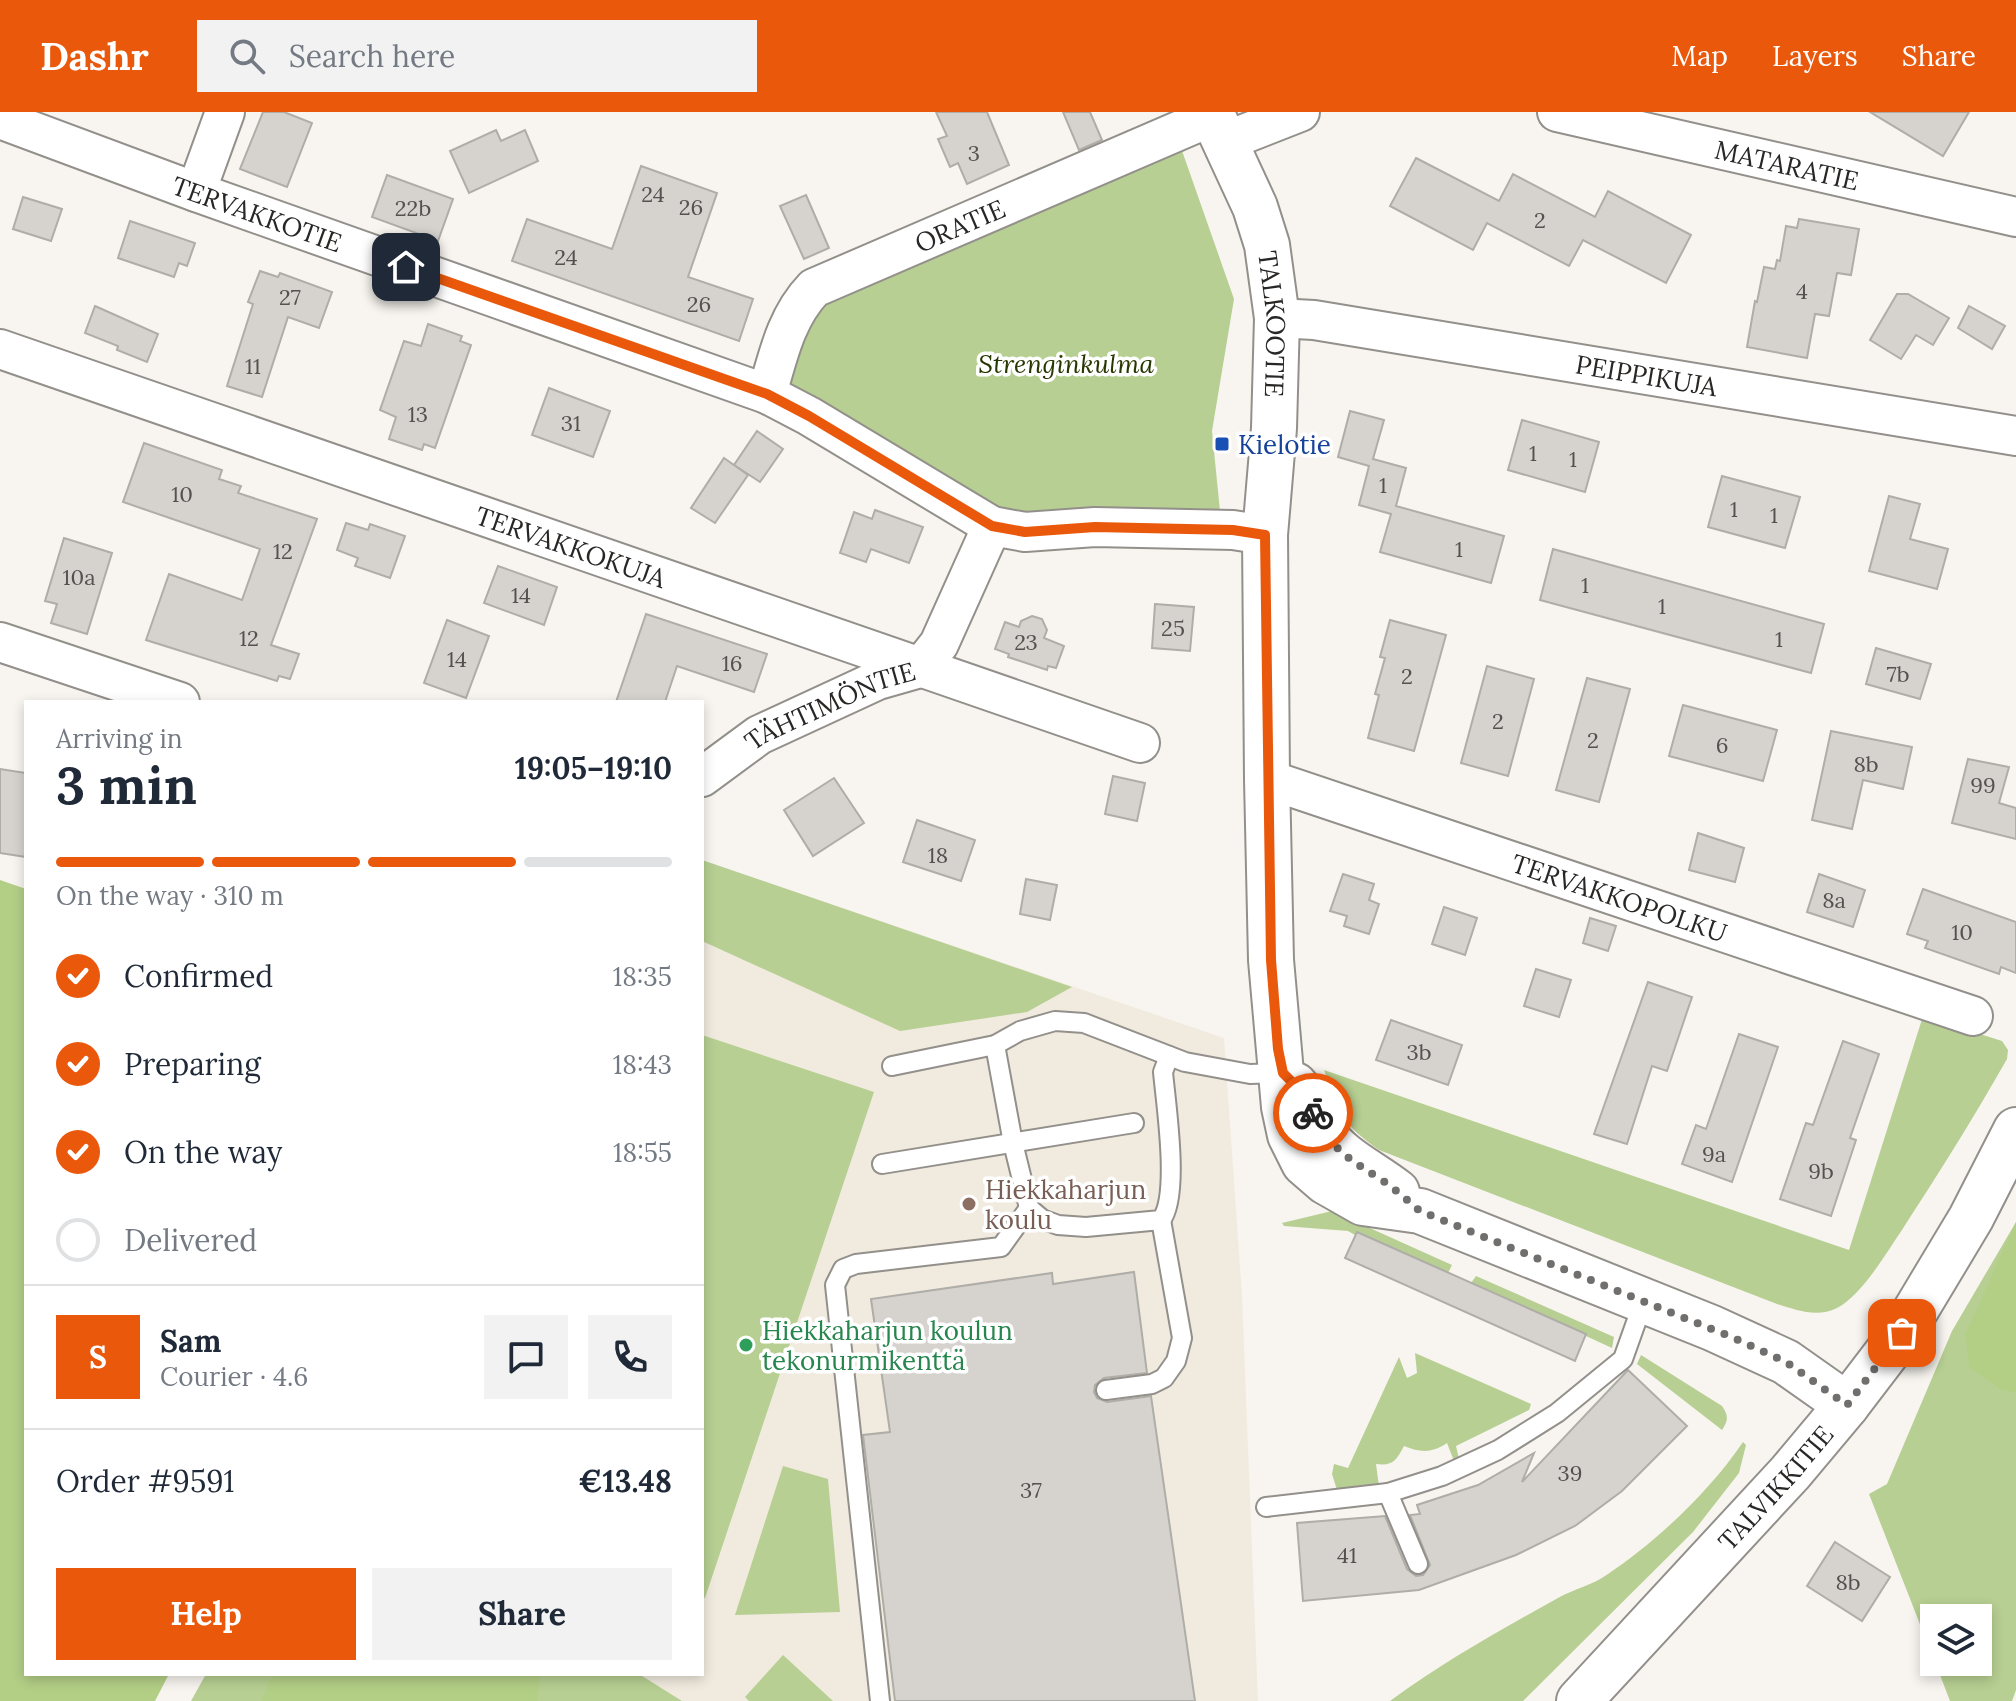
<!DOCTYPE html>
<meta charset="utf-8">
<style>
body{margin:0;font-family:Lora,serif;background:#f2f2f3;color:#1f2937;height:100vh;display:flex;flex-direction:column;font-size:30px;white-space:nowrap}
*{box-sizing:border-box;margin:0}
p{font-size:26px;color:#747a83}
.icon{flex:none;width:44px;height:44px;fill:none;stroke:currentColor;stroke-width:2;stroke-linecap:round;stroke-linejoin:round}
.map{position:relative;flex:1;overflow:hidden}
.drawer{position:absolute;left:24px;top:588px;width:680px;height:976px;display:flex;flex-direction:column;background:#fff;border-radius:0px;box-shadow:0 4px 12px #0003}
.drawer>*{flex:none}
.controls{position:absolute;left:1920px;top:1492px;display:grid;gap:16px}
.controls a{display:grid;place-items:center;width:72px;height:72px;border-radius:0px;background:#fff;box-shadow:0 4px 12px #0003;font-size:40px}
.pin{position:absolute;display:grid;place-items:center;width:68px;height:68px;color:#fff;margin:-34px;border-radius:16px;box-shadow:0 4px 12px #0006}
.courier{position:absolute;display:grid;place-items:center;width:80px;height:80px;margin:-40px;border:6px solid #ea580c;border-radius:50%;background:#fff;color:#222;box-shadow:0 2px 10px #0007}
.headline em{font-style:normal;font-weight:700}
.headline div{display:flex;flex-direction:column-reverse}
.headline{display:flex;align-items:center;justify-content:space-between;height:136px;padding:0 32px}
h1{font-size:52px;font-weight:700;line-height:60px}
.bar{display:grid;grid-template-columns:repeat(4,1fr);gap:12px 8px;align-content:center;height:96px;padding:0 32px}
.bar i{height:10px;border-radius:6px;background:#e0e1e3}
.bar .current{background:#ea580c}
.bar p{grid-column:span 4}
.line{display:flex;align-items:center;gap:20px;padding:0 32px;border-top:2px solid #e0e1e3}
.line div{flex:1}
.round{display:grid;place-items:center;flex:none;width:84px;height:84px;border-radius:0px;background:#f2f2f3}
ol{padding:0 32px;list-style:none}
li{display:flex;align-items:center;gap:24px;height:88px}
li p{margin-inline-start:auto}
li .icon{padding:8px;border-radius:50%;background:#ea580c;color:#fff;stroke-width:4}
li:last-child{color:#747a83}
li i{width:44px;height:44px;border:4px solid #e0e1e3;border-radius:50%}
.action{display:flex;gap:16px;margin-top:auto;padding:16px 32px}
.action a{flex:1;height:92px;border-radius:0px;background:#ea580c;color:#fff;font-size:32px;font-weight:700;line-height:92px;text-align:center}
.action a+a{background:#f2f2f3;color:#1f2937}
header{display:flex;align-items:center;gap:48px;box-sizing:border-box;height:112px;padding:0 40px;background:#ea580c;color:#fff}
header strong{font-size:38px}
nav{display:flex;gap:44px;margin-inline-start:auto;font-size:28px}
.search{width:560px;height:72px;background:#f2f2f3;display:flex;align-items:center;gap:20px;box-sizing:border-box;padding:0 28px;border-radius:0px;color:#747a83;font-size:30px}
.map>svg:first-child{display:block}
</style>
<header>
<strong>Dashr</strong>
<div class="search"><svg class="icon" aria-label="search" viewBox="0 0 24 24"><circle cx="10" cy="10" r="6"/><path d="M15 15l6 6"/></svg>Search here</div>
<nav><a>Map</a><a>Layers</a><a>Share</a></nav>
</header>
<div class="map">
<svg width="2016" height="1589" viewBox="0 0 2016 1589">
<rect width="100%" height="100%" fill="#f8f5f0"/>
<path fill="#f1ebdf" d="M702,748L1224,926L1242,1183L1258,1589H682L639,1562H702Z"/>
<g fill="#b7cf92">
<path d="M1180,33L1234,187L1212,319L1221,409L1001,407L781,280L814,195Z"/>
<path d="M702,748L1072,875L1027,900L900,919L702,829Z"/>
<path d="M1923,904L2002,929L2008,938L2007,947C1973,1007 1937,1064 1900,1121C1885,1143 1861,1184 1837,1196C1817,1206 1796,1198 1777,1192L1379,1038C1342,1012 1338,1000 1324,958L1849,1138Z"/>
<path d="M702,923L874,980L705,1486L702,1485Z"/>
<path d="M1332,1099L1452,1153L1448,1161L1357,1120L1355,1123L1348,1119L1284,1114L1282,1111Z"/>
<path d="M2016,1110V1578L2012,1589H1950L1935,1550H1978V1506H1934V1548L1869,1382L1887,1372L1952,1219Z"/>
<path d="M1476,1164L1614,1225L1612,1236L1471,1171Z"/>
<path d="M1415,1241L1531,1292L1529,1298L1456,1334L1459,1347L1454,1349L1447,1331C1432,1341 1421,1341 1404,1334C1396,1349 1393,1354 1376,1352L1379,1375L1337,1378L1332,1362L1334,1352L1348,1356L1399,1245L1407,1266L1417,1261Z"/>
<path d="M1641,1243L1722,1294C1729,1304 1728,1309 1722,1318L1637,1252Z"/>
<path d="M1743,1330L1746,1333L1739,1361L1693,1420L1523,1589H1390C1443,1550 1500,1518 1558,1486C1574,1477 1593,1473 1608,1462C1657,1429 1710,1379 1743,1330Z"/>
<path d="M783,1354L828,1367L840,1500L735,1503Z"/>
<path d="M783,1543L833,1589H749L745,1585Z"/>
<path d="M206,1562H639L682,1589H191Z"/>
</g>
<g fill="#b3cf86">
<path d="M0,768L26,777V1562H169L155,1589H0Z"/>
<path d="M2016,1110V1281L2000,1277L1970,1255L1965,1223Z"/>
<path d="M273,1562H540L537,1589H261Z"/>
</g>
<g fill="#d6d3ce" stroke="#afada8" stroke-width="2">
<path d="M263,0H284L312,11L287,75L240,57Z"/>
<path d="M936,0H987L1009,53L967,72L958,51L950,55L938,27L947,24Z"/>
<path d="M1063,0H1090L1102,28L1079,38Z"/>
<path d="M1870,0H1969L1943,44Z"/>
<path d="M496,18L501,29L525,18L538,49L469,81L450,39Z"/>
<path d="M1416,46L1499,89L1513,62L1595,105L1608,79L1691,123L1666,171L1583,128L1569,154L1487,111L1473,138L1390,94Z"/>
<path d="M641,54L717,81L688,165L753,187L739,229L512,149L527,107L612,137Z"/>
<path d="M387,63L453,87L438,129L372,105Z"/>
<path d="M806,83L829,136L804,147L780,94Z"/>
<path d="M23,85L62,97L51,129L13,117Z"/>
<path d="M1799,107L1859,117L1851,163L1837,161L1829,204L1815,202L1807,246L1747,235L1755,189L1757,190L1764,155L1775,157L1777,148L1780,149L1786,114L1797,116Z"/>
<path d="M130,109L195,131L187,154L179,151L174,165L118,146Z"/>
<path d="M260,159L278,165L280,161L332,180L319,216L288,205L262,285L227,274L253,192L248,190Z"/>
<path d="M1897,182H1908L1949,206L1933,233L1916,223L1901,247L1870,228Z"/>
<path d="M95,194L158,222L147,250L117,238L118,234L85,221Z"/>
<path d="M1969,194L2005,214L1992,237L1958,216Z"/>
<path d="M428,212L462,224L460,229L471,233L435,336L424,332L422,338L389,327L396,305L380,298L404,229L421,234Z"/>
<path d="M549,276L610,299L593,345L532,323Z"/>
<path d="M1350,299L1384,308L1373,347L1406,356L1396,394L1504,424L1491,471L1380,440L1391,402L1359,393L1369,354L1338,345Z"/>
<path d="M1522,308L1599,330L1585,380L1508,358Z"/>
<path d="M757,319L783,337L760,370L734,353Z"/>
<path d="M144,331L222,358L219,367L241,374L238,381L317,407L271,533L299,542L290,567L279,564L277,569L146,528L169,462L242,488L260,437L123,390Z"/>
<path d="M724,346L748,363L715,411L691,396Z"/>
<path d="M1722,364L1800,385L1785,436L1708,415Z"/>
<path d="M1889,384L1920,392L1910,427L1948,437L1937,477L1869,459Z"/>
<path d="M875,398L923,415L909,451L871,437L866,450L840,441L854,400L872,407Z"/>
<path d="M346,411L368,418L370,412L405,424L390,466L355,454L358,446L337,438Z"/>
<path d="M64,426L112,441L87,522L51,511L57,492L45,489Z"/>
<path d="M1553,437L1824,512L1811,561L1540,488Z"/>
<path d="M498,454L557,475L544,513L484,491Z"/>
<path d="M1155,492L1194,495L1190,539L1152,536Z"/>
<path d="M646,502L767,542L754,580L677,554L665,590H616Z"/>
<path d="M1032,504L1042,507L1047,518L1044,526L1064,534L1056,556L1048,554L1047,558L1008,545L1009,542L995,537L1005,510L1019,515L1021,509Z"/>
<path d="M447,508L489,524L466,586L424,571Z"/>
<path d="M1390,508L1446,523L1414,639L1368,626L1379,583L1375,582L1385,546L1380,545Z"/>
<path d="M1876,536L1931,552L1920,587L1866,572Z"/>
<path d="M1487,554L1534,567L1508,664L1461,651Z"/>
<path d="M1587,566L1630,577L1599,690L1556,678Z"/>
<path d="M1683,593L1777,618L1763,669L1669,644Z"/>
<path d="M1831,619L1912,635L1903,677L1863,668L1852,717L1812,708Z"/>
<path d="M1968,647L2009,655L1999,691L2016,696V727L1952,711Z"/>
<path d="M0,657L26,661V745L0,741Z"/>
<path d="M1113,664L1145,671L1137,709L1105,702Z"/>
<path d="M834,666L864,711L813,744L784,698Z"/>
<path d="M917,708L975,728L961,769L903,750Z"/>
<path d="M1698,721L1744,736L1735,770L1689,758Z"/>
<path d="M1343,762L1374,772L1369,788L1379,792L1369,822L1344,814L1347,804L1330,799Z"/>
<path d="M1819,762L1865,778L1853,815L1807,800Z"/>
<path d="M1026,767L1057,773L1050,808L1020,802Z"/>
<path d="M1923,777L2016,810V861L2001,855L1999,862L1925,836L1928,829L1907,822Z"/>
<path d="M1444,795L1477,806L1465,843L1432,832Z"/>
<path d="M1590,806L1616,814L1608,839L1583,831Z"/>
<path d="M1536,857L1571,868L1559,905L1524,894Z"/>
<path d="M1648,870L1692,885L1667,959L1652,954L1627,1032L1594,1022Z"/>
<path d="M1391,908L1462,933L1448,973L1376,948Z"/>
<path d="M1739,922L1778,935L1732,1070L1682,1052L1696,1013L1706,1017Z"/>
<path d="M1843,929L1879,942L1850,1026L1856,1028L1831,1104L1780,1087L1806,1011L1813,1013Z"/>
<path d="M1357,1120L1586,1222L1575,1249L1345,1146Z"/>
<path d="M1134,1160L1147,1261L1104,1266L1095,1273L1094,1280L1097,1286L1107,1290L1151,1284L1195,1589H895L863,1323L890,1320L871,1187L1052,1161L1053,1172Z"/>
<path d="M1628,1258L1687,1314L1622,1379L1575,1414L1516,1443L1419,1478L1303,1489L1297,1411L1385,1404L1407,1457L1416,1464L1423,1463L1430,1453L1410,1403L1420,1402L1417,1393L1478,1373L1534,1341L1522,1370Z"/>
<path d="M1835,1430L1890,1465L1862,1509L1807,1474Z"/>
</g>
<g fill="none" stroke-linecap="round" stroke-linejoin="round">
<defs>
<g id="service">
<path d="M995,933L1013,1031L1029,1096L1042,1107L1058,1113L1086,1115L1161,1108C1180,1084 1166,993 1163,960L1169,944"/>
<path d="M892,954L995,933L1020,919L1055,909L1084,911L1185,950L1250,962L1281,961"/>
<path d="M882,1052L1134,1011"/>
<path d="M1106,1278L1152,1272L1164,1266L1176,1249L1182,1226L1161,1108"/>
<path d="M1388,1381L1418,1452"/>
<path d="M1266,1395L1388,1381L1442,1364L1498,1338L1557,1301L1623,1247L1644,1188"/>
<path d="M880,1589L835,1173L843,1157L856,1152L1001,1135L1029,1096"/>
</g>
<g id="minor">
<path id="s1" d="M1557,0L2016,105"/>
<path id="s2" d="M0,7L196,80L767,282L809,304L992,414"/>
<path d="M1226,29L1300,0"/>
<path d="M196,80L225,0"/>
<path id="s3" d="M1277,206L1314,208L2016,324"/>
<path id="s4" d="M0,237L1140,631"/>
<path id="s5" d="M767,282C778,244 786,205 814,176L1213,4"/>
<path d="M0,530L180,590"/>
<path id="s6" d="M702,665L759,623L878,568L920,556L939,532L992,414L1025,420L1095,415L1233,418L1265,423"/>
<path id="s7" d="M1267,667L1973,904"/>
</g>
<g id="tertiary">
<path id="s8" d="M1211,0L1255,95L1267,133L1277,206L1274,316L1265,423L1267,667L1271,848L1284,995L1290,1023L1304,1051L1326,1070L1363,1091L1420,1099L1712,1216L1786,1250L1847,1293"/>
<path d="M1295,973C1309,987 1312,1006 1323,1021C1342,1048 1372,1060 1397,1080"/>
</g>
<g id="primary">
<path id="s9" d="M1579,1589L1790,1361L1847,1293L1902,1221L1971,1106L2016,1018"/>
</g>
</defs>
<use href="#service" stroke="#93908b" stroke-width="22"/>
<use href="#minor" stroke="#93908b" stroke-width="42"/>
<use href="#tertiary" stroke="#93908b" stroke-width="48"/>
<use href="#primary" stroke="#93908b" stroke-width="48"/>
<use href="#service" stroke="#fff" stroke-width="18"/>
<use href="#minor" stroke="#fff" stroke-width="38"/>
<use href="#tertiary" stroke="#fff" stroke-width="44"/>
<use href="#primary" stroke="#fff" stroke-width="44"/>
</g>
<g fill="none" stroke-linecap="round" stroke-linejoin="round">
<path stroke="#716f6d" stroke-width="8" stroke-dasharray="0 14.4" d="M1313,1001C1331,1037 1348,1046 1380,1067C1394,1076 1407,1088 1420,1099L1734,1226L1786,1250L1847,1293L1902,1221"/>
<path stroke="#ea580c" stroke-width="10" d="M406,155L767,282L809,304L992,414L1025,420L1095,415L1233,418L1265,423L1271,848L1278,937L1283,961L1304,982L1313,1001"/>
</g>
<rect fill="#1a4fb4" stroke="#fff" stroke-width="3" x="1214" y="324" width="16" height="16" rx="4"/>
<circle fill="#8d6e63" stroke="#fff" stroke-width="3" cx="969" cy="1092" r="8"/>
<circle fill="#2e9e5b" stroke="#fff" stroke-width="3" cx="746" cy="1233" r="8"/>
<g text-anchor="middle" dominant-baseline="central" stroke-width="7" stroke-linejoin="round" paint-order="stroke">
<g font-size="22" fill="#545250">
<text x="974" y="41">3</text>
<text x="653" y="82">24</text>
<text x="691" y="95">26</text>
<text x="413" y="96">22b</text>
<text x="1540" y="108">2</text>
<text x="566" y="145">24</text>
<text x="1802" y="179">4</text>
<text x="290" y="185">27</text>
<text x="699" y="192">26</text>
<text x="253" y="254">11</text>
<text x="418" y="302">13</text>
<text x="571" y="311">31</text>
<text x="1533" y="341">1</text>
<text x="1573" y="347">1</text>
<text x="1383" y="373">1</text>
<text x="182" y="382">10</text>
<text x="1734" y="397">1</text>
<text x="1774" y="403">1</text>
<text x="1459" y="437">1</text>
<text x="283" y="439">12</text>
<text x="79" y="465">10a</text>
<text x="1585" y="473">1</text>
<text x="521" y="483">14</text>
<text x="1662" y="494">1</text>
<text x="1173" y="516">25</text>
<text x="249" y="526">12</text>
<text x="1779" y="527">1</text>
<text x="1026" y="530">23</text>
<text x="457" y="547">14</text>
<text x="732" y="551">16</text>
<text x="1898" y="562">7b</text>
<text x="1407" y="564">2</text>
<text x="1498" y="609">2</text>
<text x="1593" y="628">2</text>
<text x="1722" y="633">6</text>
<text x="1866" y="652">8b</text>
<text x="1983" y="673">99</text>
<text x="938" y="743">18</text>
<text x="1834" y="788">8a</text>
<text x="1962" y="820">10</text>
<text x="1419" y="940">3b</text>
<text x="1714" y="1042">9a</text>
<text x="1821" y="1059">9b</text>
<text x="1570" y="1361">39</text>
<text x="1031" y="1378">37</text>
<text x="1347" y="1443">41</text>
<text x="1848" y="1470">8b</text>
</g>
<g font-size="26" fill="#292726" stroke="#fff">
<text stroke="none"><textPath href="#s1" startOffset="236">MATARATIE</textPath></text>
<text stroke="none"><textPath href="#s2" startOffset="274">TERVAKKOTIE</textPath></text>
<text stroke="none"><textPath href="#s5" startOffset="276">ORATIE</textPath></text>
<text stroke="none"><textPath href="#s8" startOffset="224">TALKOOTIE</textPath></text>
<text stroke="none"><textPath href="#s3" startOffset="374">PEIPPIKUJA</textPath></text>
<text stroke="none"><textPath href="#s4" startOffset="604">TERVAKKOKUJA</textPath></text>
<text stroke="none"><textPath href="#s6" startOffset="148">TÄHTIMÖNTIE</textPath></text>
<text stroke="none"><textPath href="#s7" startOffset="372">TERVAKKOPOLKU</textPath></text>
<text stroke="none"><textPath href="#s9" startOffset="290">TALVIKKITIE</textPath></text>
</g>
<g font-size="26" font-style="italic" fill="#273700" stroke="#fff">
<text x="1066" y="251">Strenginkulma</text>
</g>
<g font-size="26" fill="#164399" stroke="#fff" text-anchor="start">
<text x="1238" y="332">Kielotie</text>
</g>
<g font-size="26" fill="#785e54" stroke="#fff" text-anchor="start">
<text x="985" y="1077">Hiekkaharjun<tspan x="985" dy="30">koulu</tspan></text>
</g>
<g font-size="26" fill="#27864d" stroke="#fff" text-anchor="start">
<text x="762" y="1218">Hiekkaharjun koulun<tspan x="762" dy="30">tekonurmikenttä</tspan></text>
</g>
</g>
</svg>
<div class="controls">
<a><svg class="icon" aria-label="layers" viewBox="0 0 24 24"><path d="M12 4l9 5-9 5-9-5zM3 14l9 5 9-5"/></svg></a>
</div>
<div class="pin" style="left:1902px;top:1221px;background:#ea580c"><svg class="icon" aria-label="bag" viewBox="0 0 24 24"><path d="M5 8h14l-1 12H6zM9 8a3 3 0 0 1 6 0"/></svg></div>
<div class="pin" style="left:406px;top:155px;background:#1f2937"><svg class="icon" aria-label="home" viewBox="0 0 24 24"><path d="M3 11l9-7 9 7M6 9v11h12V9"/></svg></div>
<div class="courier" style="left:1313px;top:1001px"><svg class="icon" aria-label="bike" viewBox="0 0 24 24"><circle cx="6" cy="16" r="4"/><circle cx="18" cy="16" r="4"/><path d="M6 16l4-8h5l3 8M10 8l3 8H6M13 5h3"/></svg></div>
<section class="drawer">
<div class="headline"><div><h1>3 min</h1><p>Arriving in</p></div><em>19:05–19:10</em></div>
<div class="bar"><i class="current"></i><i class="current"></i><i class="current"></i><i></i><p>On the way · 310 m</p></div>
<ol>
<li><svg class="icon" aria-label="check" viewBox="0 0 24 24"><path d="M5 12l5 5 9-10"/></svg>Confirmed<p>18:35</p></li>
<li><svg class="icon" aria-label="check" viewBox="0 0 24 24"><path d="M5 12l5 5 9-10"/></svg>Preparing<p>18:43</p></li>
<li><svg class="icon" aria-label="check" viewBox="0 0 24 24"><path d="M5 12l5 5 9-10"/></svg>On the way<p>18:55</p></li>
<li><i></i>Delivered</li>
</ol>
<div class="line" style="height:144px"><b class="round" style="background:#ea580c;color:#fff">S</b><div><b>Sam</b><p>Courier · 4.6</p></div><a class="round"><svg class="icon" aria-label="chat" viewBox="0 0 24 24"><path d="M4 5h16v11H9l-5 4z"/></svg></a><a class="round"><svg class="icon" aria-label="phone" viewBox="0 0 24 24"><path d="M5 4h4l2 5-3 2q2 4 5 5l2-3 5 2v4C11 20 4 13 5 4z"/></svg></a></div>
<div class="line" style="height:104px"><div>Order #9591</div><b>€13.48</b></div>
<div class="action"><a>Help</a><a>Share</a></div>
</section>
</div>
